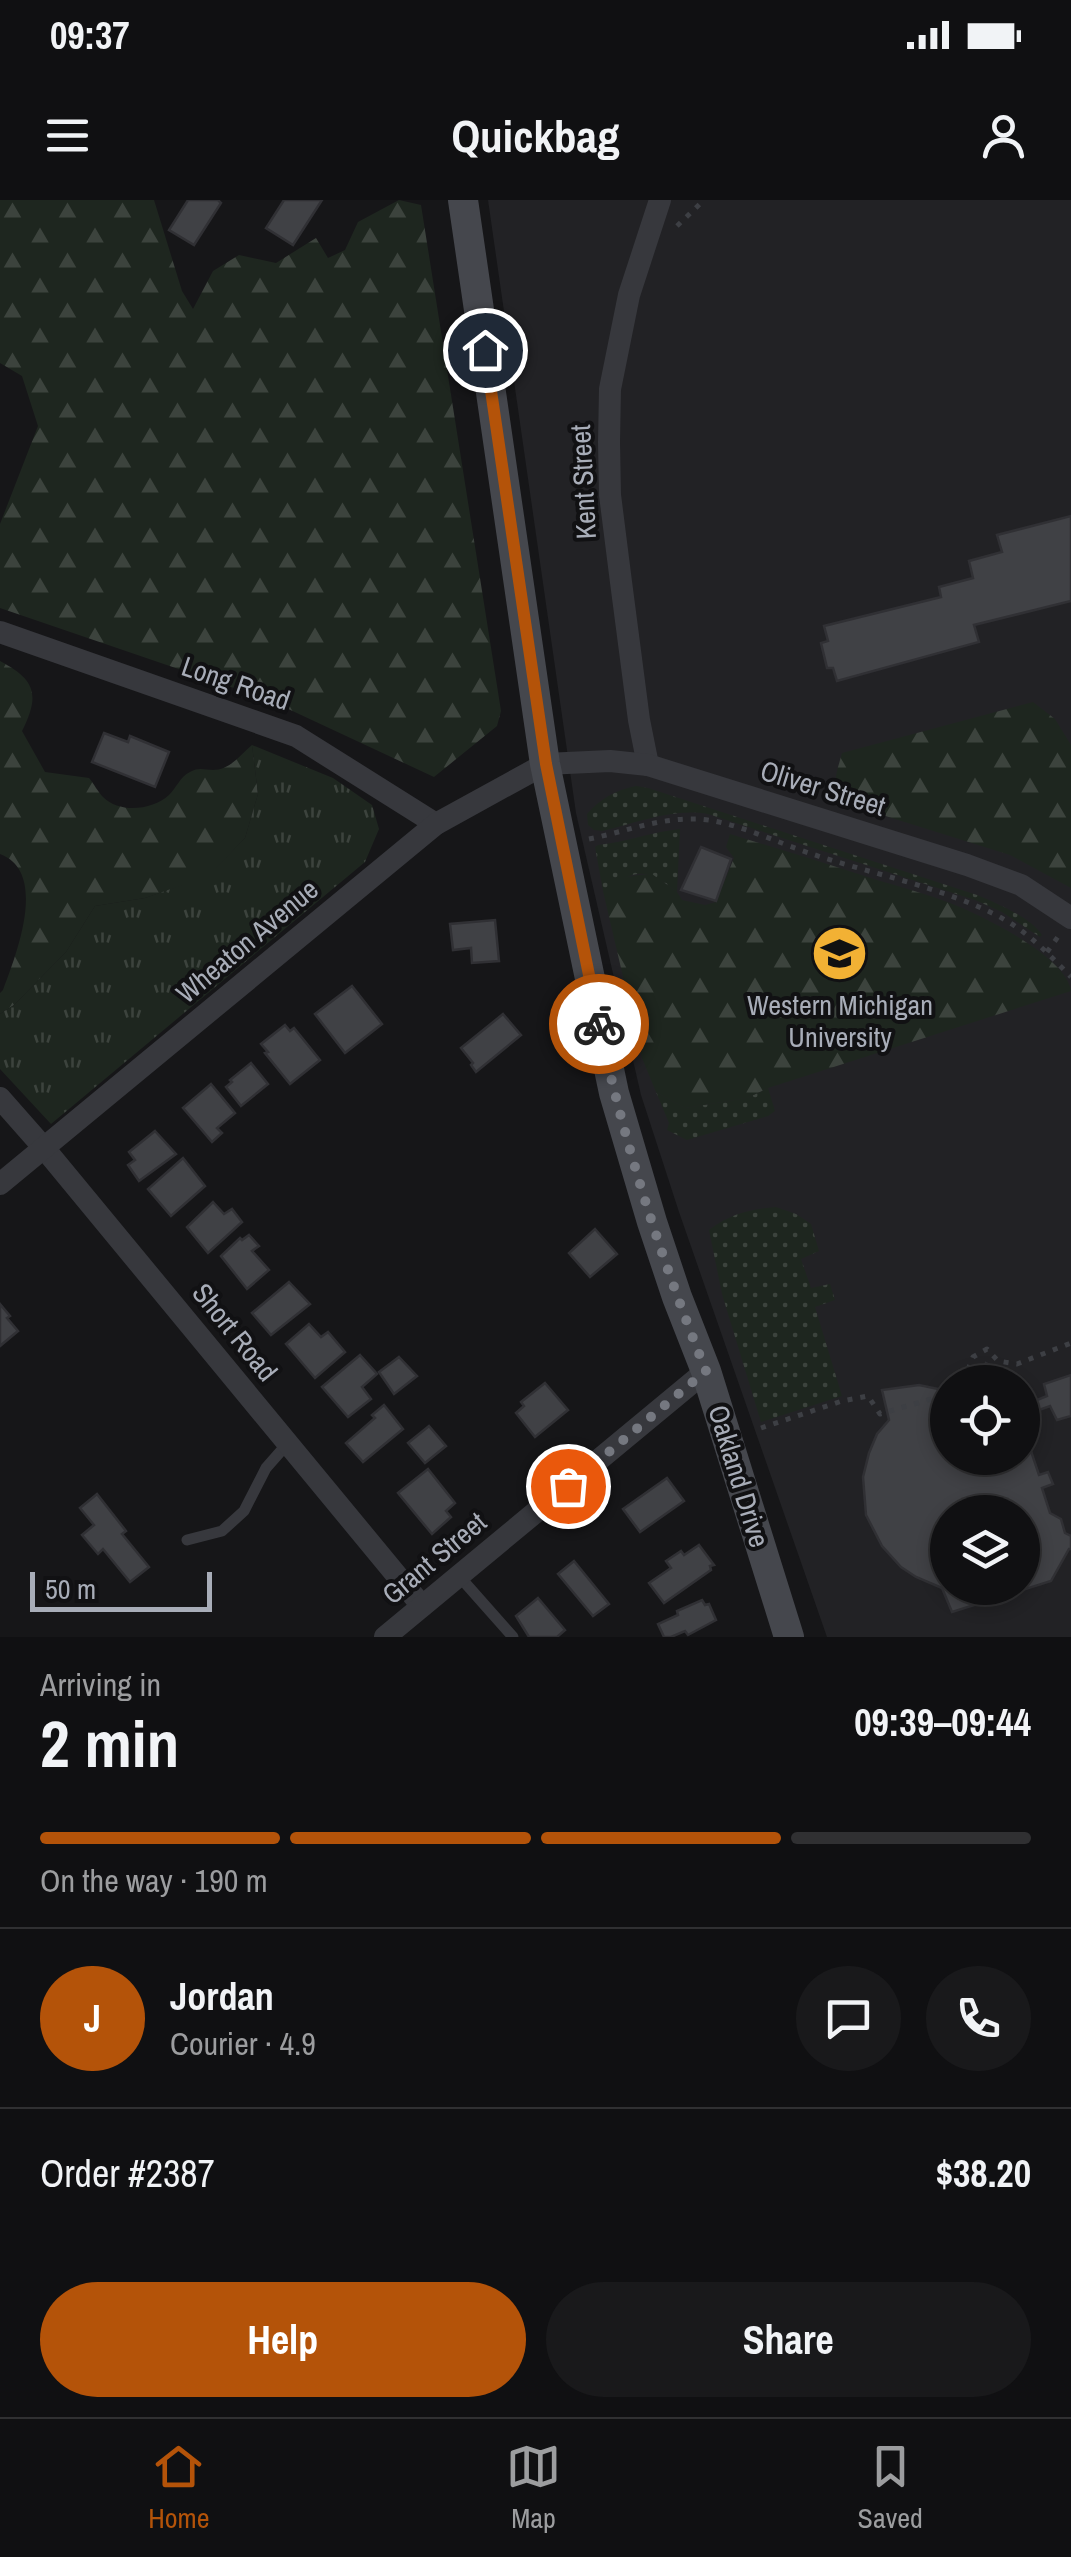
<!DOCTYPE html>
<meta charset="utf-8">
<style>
body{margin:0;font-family:"Archivo Narrow",sans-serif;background:#19191b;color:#f1f3f6;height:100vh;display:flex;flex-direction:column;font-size:38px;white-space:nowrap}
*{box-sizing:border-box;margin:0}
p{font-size:32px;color:#9c9d9f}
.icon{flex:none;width:55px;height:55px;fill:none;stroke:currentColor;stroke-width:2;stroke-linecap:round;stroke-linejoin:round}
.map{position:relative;height:1437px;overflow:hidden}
.sheet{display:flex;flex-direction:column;background:#101012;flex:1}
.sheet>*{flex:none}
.tools{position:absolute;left:930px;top:1165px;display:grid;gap:20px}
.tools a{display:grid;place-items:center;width:110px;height:110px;border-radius:50%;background:#101012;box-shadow:0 5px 15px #0003,0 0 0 2px #303032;font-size:50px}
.scale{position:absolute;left:30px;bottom:25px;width:182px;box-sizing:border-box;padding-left:10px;border:5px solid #a8adb8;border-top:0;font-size:28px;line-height:35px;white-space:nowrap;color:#a8adb8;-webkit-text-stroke:8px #111113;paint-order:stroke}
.pin{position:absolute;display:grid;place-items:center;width:85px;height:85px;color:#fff;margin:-42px;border:5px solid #fff;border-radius:50%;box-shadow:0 2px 10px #0007}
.courier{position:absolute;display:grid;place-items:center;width:100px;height:100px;margin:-50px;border:8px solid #b45309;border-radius:50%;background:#fff;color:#222;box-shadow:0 2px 12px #0007}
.overview em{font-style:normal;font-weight:700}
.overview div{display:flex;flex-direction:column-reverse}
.overview{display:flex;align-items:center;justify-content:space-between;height:170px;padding:0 40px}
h1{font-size:65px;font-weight:700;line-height:75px}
.bar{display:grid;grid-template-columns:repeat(4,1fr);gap:15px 10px;align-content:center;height:120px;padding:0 40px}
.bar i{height:12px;border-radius:8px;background:#303032}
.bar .on{background:#b45309}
.bar p{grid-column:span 4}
.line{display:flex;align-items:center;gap:25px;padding:0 40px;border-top:2px solid #303032}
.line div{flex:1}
.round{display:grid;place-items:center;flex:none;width:105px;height:105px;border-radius:52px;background:#19191b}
.cta{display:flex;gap:20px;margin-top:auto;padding:20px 40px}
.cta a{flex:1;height:115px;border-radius:60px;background:#b45309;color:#fff;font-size:40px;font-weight:700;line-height:115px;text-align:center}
.cta a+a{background:#19191b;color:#f1f3f6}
.status{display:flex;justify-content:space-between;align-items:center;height:70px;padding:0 50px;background:#101012;direction:ltr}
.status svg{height:28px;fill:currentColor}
header{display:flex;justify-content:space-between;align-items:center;height:130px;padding:0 40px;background:#101012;font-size:45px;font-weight:700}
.dock{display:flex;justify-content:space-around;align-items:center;height:140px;border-top:2px solid #303032;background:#101012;font-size:28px;color:#9c9d9f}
.dock a{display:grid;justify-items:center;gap:5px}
.dock .on{color:#b45309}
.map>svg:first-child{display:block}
</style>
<div class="status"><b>09:37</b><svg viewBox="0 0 49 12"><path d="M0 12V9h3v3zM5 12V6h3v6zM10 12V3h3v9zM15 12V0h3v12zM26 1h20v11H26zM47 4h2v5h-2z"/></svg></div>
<header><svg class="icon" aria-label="menu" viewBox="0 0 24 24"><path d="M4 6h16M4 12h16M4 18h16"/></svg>Quickbag<svg class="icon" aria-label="person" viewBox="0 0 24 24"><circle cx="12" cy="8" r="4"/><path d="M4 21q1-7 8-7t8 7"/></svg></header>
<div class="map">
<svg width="1071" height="1437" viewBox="0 0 1071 1437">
<defs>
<pattern id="grass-dots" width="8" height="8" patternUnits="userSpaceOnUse" patternTransform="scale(2.5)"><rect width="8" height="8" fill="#1e261f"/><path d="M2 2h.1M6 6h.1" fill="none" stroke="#3c433d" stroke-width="1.8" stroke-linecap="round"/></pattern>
<pattern id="forest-firs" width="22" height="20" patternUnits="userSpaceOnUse" patternTransform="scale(2.5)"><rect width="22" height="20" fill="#1e261f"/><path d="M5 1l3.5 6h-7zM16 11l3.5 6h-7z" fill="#3c433d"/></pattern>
<pattern id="park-tufts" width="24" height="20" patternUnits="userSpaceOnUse" patternTransform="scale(2.5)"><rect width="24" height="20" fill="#1e261f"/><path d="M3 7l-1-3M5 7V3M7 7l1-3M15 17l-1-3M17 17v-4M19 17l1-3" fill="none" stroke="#3c433d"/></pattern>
</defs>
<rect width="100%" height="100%" fill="#161618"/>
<path fill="#222225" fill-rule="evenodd" d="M488,0H1071V1437H827L679,1012L641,895L576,613ZM948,1182H1022V1258H948ZM948,1312H1022V1388H948Z"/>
<g fill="url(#grass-dots)">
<path d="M636,586L648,588L977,695C998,704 1030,717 1042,735L1040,737L1002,712L975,700L708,614C671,608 638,623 602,631L594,630L588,625L587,614C601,598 616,590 636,586Z"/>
<path d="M680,629L677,692C643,667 639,669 603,691L595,647L598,645C626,642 652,632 680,629Z"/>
<path d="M768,888L775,911L768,916L687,940L667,930L669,923L656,892L685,908L747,898Z"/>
<path d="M776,1007L796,1014L811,1024L819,1051L801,1059L811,1088L830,1084L835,1100L815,1107L842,1196L761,1222L722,1094L709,1030C730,1014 750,1009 776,1007Z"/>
</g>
<g fill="url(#forest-firs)">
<path d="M0,0H154L182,91L193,109L213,71L239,55L276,63L316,38L328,58L345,50L358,22L399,0L421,5L501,511L497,526L434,577L269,500L0,408V324L38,226L22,176L0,163Z"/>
<path d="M0,461C36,480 40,495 22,531L45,572L89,578C94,584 98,592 103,597C120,614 153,610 169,595C177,587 180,577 190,572C200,567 203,570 213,570C230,570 240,555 252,545L258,594L245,638L208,677L145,698L95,706L66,752L14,805L0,814V793L3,790C16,755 49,672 0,654Z"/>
<path d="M1033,502L1055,519L1071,545V688L1010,655L844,603C831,581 836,576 842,553Z"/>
<path d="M730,634C779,649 828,664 877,680C901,687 926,694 950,703C981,715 1066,756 1071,791L768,888L747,898L685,908L656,892L642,858L603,691C617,677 633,675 652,674L677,692L682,700L705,705L716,702L734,658L726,647Z"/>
</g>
<path fill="url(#park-tufts)" d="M252,545L333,578L372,605L379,629L365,662L51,924L0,869V814L14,805L66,752L95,706L145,698L208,676L245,638L258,594Z"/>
<g fill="#404145" stroke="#303034" stroke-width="2.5" fill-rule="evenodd">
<path d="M188,0H218L221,3L194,45L169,30Z"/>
<path d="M284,0H322L293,45L266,28Z"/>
<path d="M1071,316V401L974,425L979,442L837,481L833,468H827L821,443L828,441L824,426L941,397L939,387L973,378L969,361L1002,352L997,335Z"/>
<path d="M104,533L128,542L130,536L169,552L155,587L92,562Z"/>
<path d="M701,647L731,659L716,701L681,690Z"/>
<path d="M495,720L499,761L472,763L471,748L453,750L450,724Z"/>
<path d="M352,786L382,824L345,853L315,814Z"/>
<path d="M503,814L521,835L476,872L471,865L473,863L461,848Z"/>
<path d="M285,825L290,831L294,828L320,860L290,884L265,853L268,852L261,844Z"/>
<path d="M251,863L268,884L241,906L226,887L232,882L230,880Z"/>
<path d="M211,884L235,913L217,928L222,933L212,942L183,908Z"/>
<path d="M155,931L176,954L139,981L128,965L135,960L129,952Z"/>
<path d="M183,958L205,986L171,1016L148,989Z"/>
<path d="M213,1002L224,1014L232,1009L242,1022L208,1053L187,1027Z"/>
<path d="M595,1029L617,1054L590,1077L569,1053Z"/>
<path d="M249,1035L259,1046L252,1051L269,1070L247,1089L221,1056L240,1038L242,1040Z"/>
<path d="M289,1082L310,1104L271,1135L252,1113Z"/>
<path d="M0,1104L10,1116L7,1118L18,1131L0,1146Z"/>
<path d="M309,1124L321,1137L328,1132L345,1152L315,1178L286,1144Z"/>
<path d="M360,1155L377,1174L362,1187L371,1199L348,1217L322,1187Z"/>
<path d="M399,1157L417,1176L394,1194L379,1172Z"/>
<path d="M986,1163L1018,1179L1016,1182H975Z"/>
<path d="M1071,1175V1216L1057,1220L1050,1206L1039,1210L1031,1226L1036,1241L1031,1251L1039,1275L1048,1272L1053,1284L1042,1288L1050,1313L1061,1319L1065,1333L1071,1336V1349H1069L1051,1381L952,1412L942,1388L916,1377L901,1367L882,1346L866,1315L863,1277L869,1253L877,1234L889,1220L882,1190L919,1185L948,1191V1258H1022V1210L1026,1212L1032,1202L1047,1196L1044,1184ZM948,1312H1022V1388H948Z"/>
<path d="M545,1183L568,1210L535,1237L516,1213L524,1206L521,1202Z"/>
<path d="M384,1205L403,1229L363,1262L346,1243L375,1218L372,1215Z"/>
<path d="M429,1226L446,1246L425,1263L408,1243Z"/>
<path d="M428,1269L455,1303L446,1311L451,1317L432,1334L398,1293Z"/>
<path d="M667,1278L684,1301L640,1332L623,1309Z"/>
<path d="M97,1294L126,1331L122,1334L149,1367L130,1382L103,1349L98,1354L82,1335L94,1325L80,1308Z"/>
<path d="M699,1345L714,1365L710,1366L711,1370L664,1403L649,1383L671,1368L666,1361L681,1351L684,1355Z"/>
<path d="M574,1361L609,1404L593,1416L558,1374Z"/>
<path d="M538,1398L565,1430L557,1437H529L516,1416Z"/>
<path d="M702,1400L705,1405L709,1404L716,1420L688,1435L685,1431L671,1437H664L658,1424L678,1415L677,1411Z"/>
</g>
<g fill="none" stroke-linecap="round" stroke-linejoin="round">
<g stroke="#3d3f44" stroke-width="5" stroke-dasharray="5 8" stroke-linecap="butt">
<path d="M677,26L704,0"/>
<path d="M589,639C624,632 658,618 695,619C729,619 778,643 812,654C872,674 937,686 994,714C1025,729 1048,753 1071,777"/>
<path d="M1047,752L1060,734"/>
<path d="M963,1182L973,1157L987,1149L998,1161L1017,1164L1071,1143"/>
<path d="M761,1228L842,1201L868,1196L880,1214L948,1194"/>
</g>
<g stroke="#37383d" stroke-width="11">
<path d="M187,1340L222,1331L244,1311L266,1268L288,1243"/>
<path d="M459,1376L513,1437"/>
</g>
<g stroke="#37383d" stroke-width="22">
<path d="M0,432L296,536L436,624"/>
<path d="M648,565L639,520L621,382L610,295L609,242L610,189L629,95L660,0"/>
<path d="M0,898L44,948L422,1406"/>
<path d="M0,984L436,624L545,564L610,561L648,565L967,665L1021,685L1071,718"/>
<path d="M385,1437L706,1171"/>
</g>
<path stroke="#45474d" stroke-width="30" d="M463,0L545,564L614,893L652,1022L677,1097L706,1171L789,1437"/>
</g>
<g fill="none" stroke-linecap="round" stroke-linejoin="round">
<path stroke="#757880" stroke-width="10" stroke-dasharray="0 18" d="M568,1286L706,1171C661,1059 624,943 599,824"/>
<path stroke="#b45309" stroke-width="12" d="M485,150L546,564L599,824"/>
</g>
<defs>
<symbol id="university-disc" viewBox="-11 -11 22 22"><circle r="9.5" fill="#f2b134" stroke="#111113"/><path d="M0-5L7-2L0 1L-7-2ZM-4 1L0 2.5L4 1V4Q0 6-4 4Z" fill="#111"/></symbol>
</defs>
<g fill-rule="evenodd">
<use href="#university-disc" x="808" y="722" width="63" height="63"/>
</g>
<g text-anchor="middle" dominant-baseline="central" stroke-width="8" stroke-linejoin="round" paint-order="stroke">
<g font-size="28" fill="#a8adb8" stroke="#111113">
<text transform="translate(583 282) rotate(-93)">Kent Street</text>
<text transform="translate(236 483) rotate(19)">Long Road</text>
<text transform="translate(823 588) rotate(17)">Oliver Street</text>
<text transform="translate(247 741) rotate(-40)">Wheaton Avenue</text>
<text transform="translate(235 1132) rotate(51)">Short Road</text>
<text transform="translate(739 1276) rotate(73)">Oakland Drive</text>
<text transform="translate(434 1358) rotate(-40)">Grant Street</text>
</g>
<g font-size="28" fill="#a8adb8" stroke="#111113">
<text x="840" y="805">Western Michigan<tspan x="840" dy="32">University</tspan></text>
</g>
</g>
</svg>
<div class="tools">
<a><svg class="icon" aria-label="locate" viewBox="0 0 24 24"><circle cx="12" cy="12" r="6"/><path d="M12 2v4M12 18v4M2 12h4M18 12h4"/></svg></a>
<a><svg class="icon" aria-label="layers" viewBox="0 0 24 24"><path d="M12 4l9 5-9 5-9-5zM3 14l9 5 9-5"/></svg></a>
</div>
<div class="scale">50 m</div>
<div class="pin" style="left:568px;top:1286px;background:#ea580c"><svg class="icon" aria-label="bag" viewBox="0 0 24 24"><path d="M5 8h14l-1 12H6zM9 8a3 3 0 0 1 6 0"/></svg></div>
<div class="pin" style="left:485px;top:150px;background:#1f2937"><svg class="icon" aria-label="home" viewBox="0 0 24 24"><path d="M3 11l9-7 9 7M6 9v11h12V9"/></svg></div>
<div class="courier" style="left:599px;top:824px"><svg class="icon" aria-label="bike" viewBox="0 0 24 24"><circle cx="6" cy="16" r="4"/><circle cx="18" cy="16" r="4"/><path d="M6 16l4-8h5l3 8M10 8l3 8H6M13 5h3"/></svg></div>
</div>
<section class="sheet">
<div class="overview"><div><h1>2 min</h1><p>Arriving in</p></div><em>09:39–09:44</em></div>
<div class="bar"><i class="on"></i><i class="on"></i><i class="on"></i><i></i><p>On the way · 190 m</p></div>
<div class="line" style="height:180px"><b class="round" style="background:#b45309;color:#fff">J</b><div><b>Jordan</b><p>Courier · 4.9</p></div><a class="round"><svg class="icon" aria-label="chat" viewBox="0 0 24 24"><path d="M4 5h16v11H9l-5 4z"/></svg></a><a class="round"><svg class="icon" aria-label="phone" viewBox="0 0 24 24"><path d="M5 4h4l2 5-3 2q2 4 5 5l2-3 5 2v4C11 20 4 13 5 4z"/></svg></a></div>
<div class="line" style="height:130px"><div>Order #2387</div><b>$38.20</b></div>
<div class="cta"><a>Help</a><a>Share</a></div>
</section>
<nav class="dock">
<a class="on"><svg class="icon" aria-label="home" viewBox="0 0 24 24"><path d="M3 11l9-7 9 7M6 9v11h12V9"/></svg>Home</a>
<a><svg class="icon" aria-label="map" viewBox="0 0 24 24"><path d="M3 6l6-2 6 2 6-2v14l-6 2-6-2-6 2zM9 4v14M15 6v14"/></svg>Map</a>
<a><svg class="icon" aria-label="saved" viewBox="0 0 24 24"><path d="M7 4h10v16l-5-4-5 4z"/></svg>Saved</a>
</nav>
